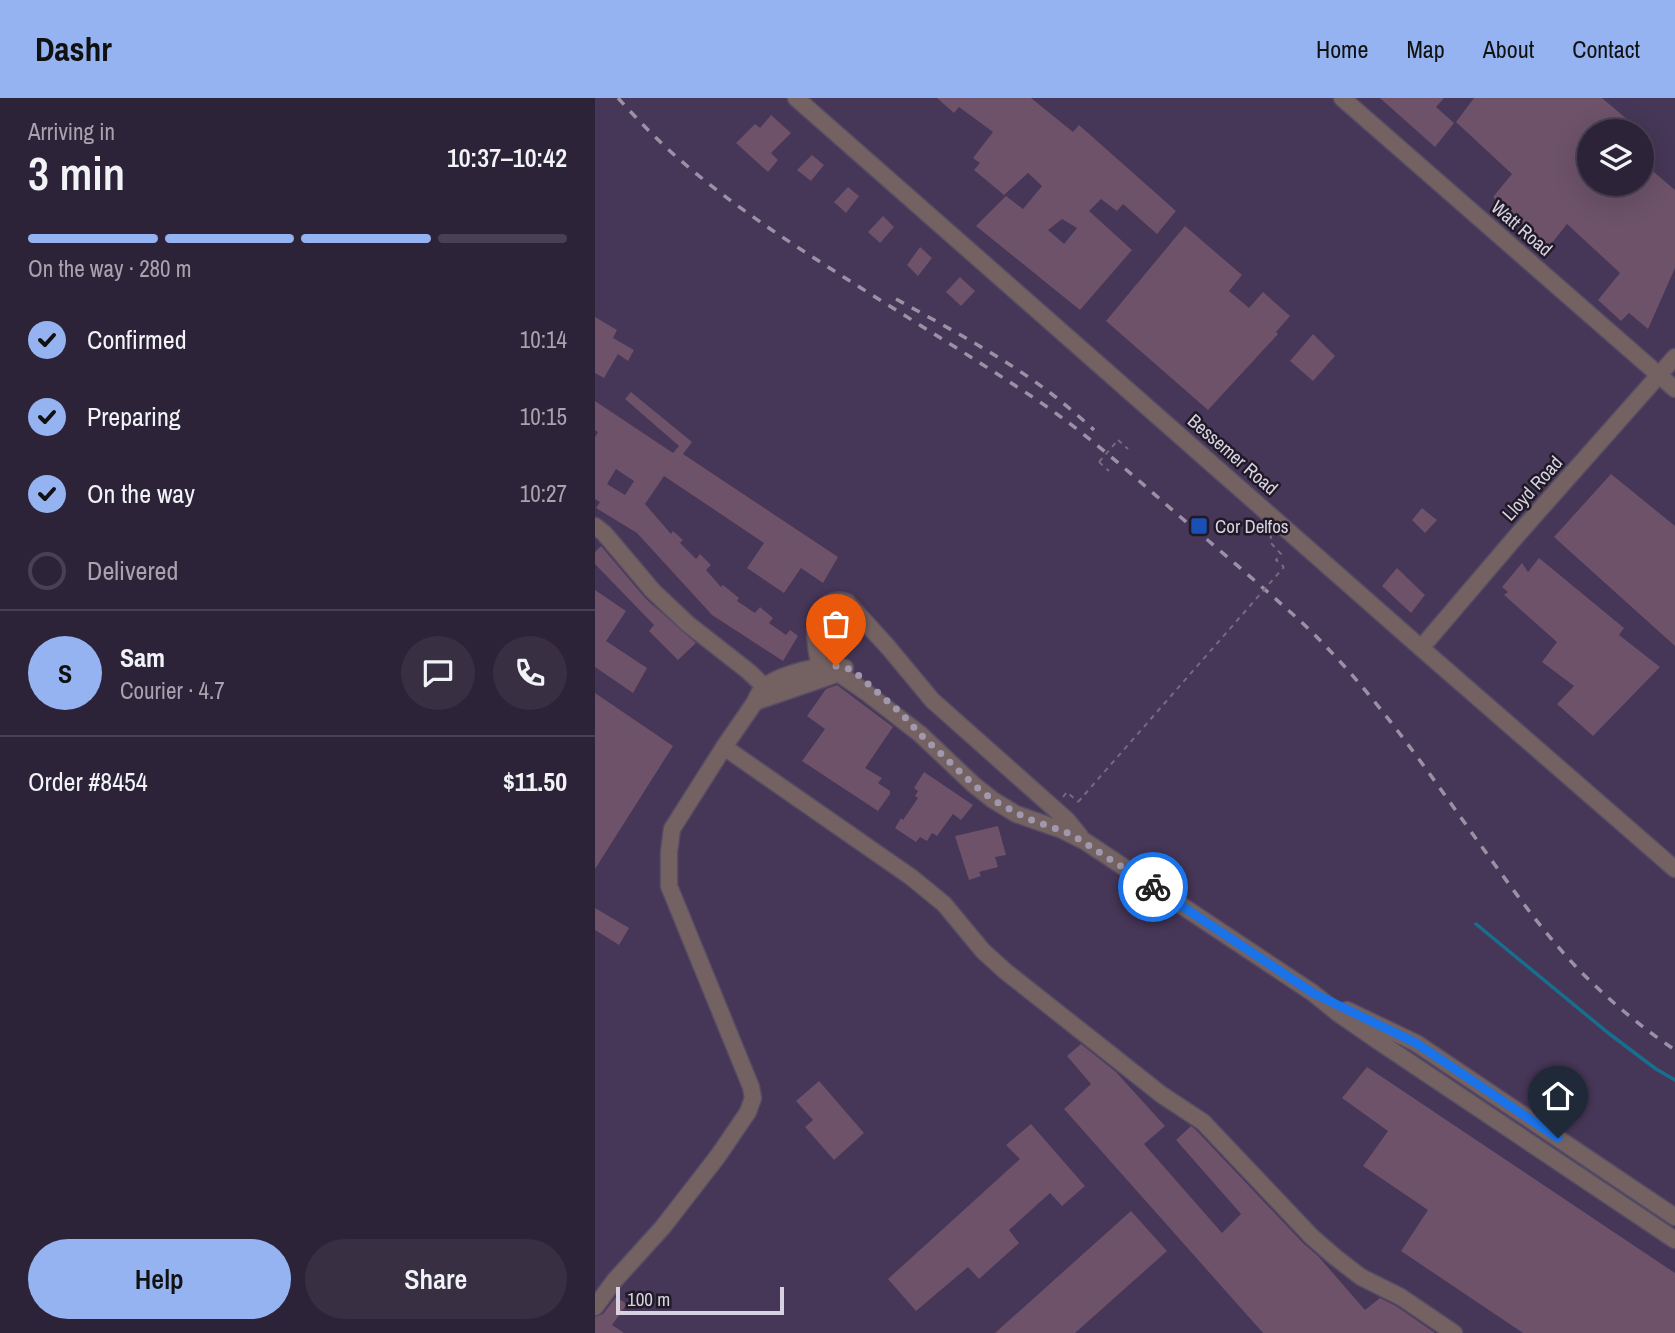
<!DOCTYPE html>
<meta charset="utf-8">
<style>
body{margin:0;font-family:"Archivo Narrow",sans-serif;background:#392f43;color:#f1f3f6;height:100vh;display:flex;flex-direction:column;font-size:26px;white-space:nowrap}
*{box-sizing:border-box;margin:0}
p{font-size:23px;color:#a7a4ae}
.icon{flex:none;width:38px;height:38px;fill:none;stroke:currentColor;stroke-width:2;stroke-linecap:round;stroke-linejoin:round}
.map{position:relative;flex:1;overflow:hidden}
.drawer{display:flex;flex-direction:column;background:#2d2338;width:595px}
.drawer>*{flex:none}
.controls{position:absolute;left:982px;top:21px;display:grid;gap:14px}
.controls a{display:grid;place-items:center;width:77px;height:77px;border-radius:50%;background:#2d2338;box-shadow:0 7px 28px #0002,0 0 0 2px #484053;font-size:35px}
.scale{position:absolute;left:21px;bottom:18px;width:168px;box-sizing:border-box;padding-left:7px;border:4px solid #d8d1e2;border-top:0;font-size:19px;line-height:24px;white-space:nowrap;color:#d8d1e2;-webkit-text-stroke:5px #201a26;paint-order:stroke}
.pin{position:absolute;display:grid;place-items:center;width:60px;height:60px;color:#fff;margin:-72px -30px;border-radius:50% 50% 50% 0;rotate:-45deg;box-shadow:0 0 7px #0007}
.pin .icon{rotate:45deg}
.courier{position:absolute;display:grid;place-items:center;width:70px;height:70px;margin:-35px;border:5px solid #1a73e8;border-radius:50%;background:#fff;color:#222;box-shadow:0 2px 9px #0007}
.overview em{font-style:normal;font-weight:600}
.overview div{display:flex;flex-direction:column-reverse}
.overview{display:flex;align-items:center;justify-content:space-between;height:119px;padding:0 28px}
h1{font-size:46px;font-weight:600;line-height:52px}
.bar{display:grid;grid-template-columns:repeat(4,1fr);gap:10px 7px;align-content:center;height:84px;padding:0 28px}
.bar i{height:9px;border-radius:5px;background:#484053}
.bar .current{background:#95b2f1}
.bar p{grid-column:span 4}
.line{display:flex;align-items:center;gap:18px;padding:0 28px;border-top:2px solid #484053}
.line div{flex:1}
.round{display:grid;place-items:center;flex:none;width:74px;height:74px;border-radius:37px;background:#392f43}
ol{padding:0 28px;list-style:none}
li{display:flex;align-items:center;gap:21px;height:77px}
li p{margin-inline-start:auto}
li .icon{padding:7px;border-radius:50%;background:#95b2f1;color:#111;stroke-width:4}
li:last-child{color:#a7a4ae}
li i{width:38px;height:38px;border:4px solid #484053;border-radius:50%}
.cta{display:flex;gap:14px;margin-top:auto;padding:14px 28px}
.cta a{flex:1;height:80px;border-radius:42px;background:#95b2f1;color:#111;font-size:28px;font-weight:600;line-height:80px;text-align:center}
.cta a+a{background:#392f43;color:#f1f3f6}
header{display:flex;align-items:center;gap:42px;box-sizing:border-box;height:98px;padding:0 35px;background:#95b2f1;color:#111}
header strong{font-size:33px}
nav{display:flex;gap:38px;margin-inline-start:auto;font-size:24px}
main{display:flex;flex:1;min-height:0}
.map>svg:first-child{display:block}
</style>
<header>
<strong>Dashr</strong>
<nav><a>Home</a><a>Map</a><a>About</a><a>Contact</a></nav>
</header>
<main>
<section class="drawer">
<div class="overview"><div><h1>3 min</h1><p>Arriving in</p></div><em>10:37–10:42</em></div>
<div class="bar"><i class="current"></i><i class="current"></i><i class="current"></i><i></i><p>On the way · 280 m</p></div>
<ol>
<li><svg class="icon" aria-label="check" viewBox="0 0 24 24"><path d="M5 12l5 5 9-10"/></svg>Confirmed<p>10:14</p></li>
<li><svg class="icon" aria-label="check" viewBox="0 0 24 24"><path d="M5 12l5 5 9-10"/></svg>Preparing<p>10:15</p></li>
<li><svg class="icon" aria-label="check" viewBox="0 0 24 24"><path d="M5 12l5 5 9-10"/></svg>On the way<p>10:27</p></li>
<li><i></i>Delivered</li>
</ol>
<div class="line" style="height:126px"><b class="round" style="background:#95b2f1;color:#111">S</b><div><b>Sam</b><p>Courier · 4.7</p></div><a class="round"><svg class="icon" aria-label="chat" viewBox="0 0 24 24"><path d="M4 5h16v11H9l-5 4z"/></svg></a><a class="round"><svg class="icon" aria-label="phone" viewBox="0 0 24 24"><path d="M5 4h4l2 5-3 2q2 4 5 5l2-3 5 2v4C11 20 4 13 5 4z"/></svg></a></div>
<div class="line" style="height:91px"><div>Order #8454</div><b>$11.50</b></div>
<div class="cta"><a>Help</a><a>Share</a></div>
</section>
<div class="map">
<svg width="1080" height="1235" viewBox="0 0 1080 1235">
<rect width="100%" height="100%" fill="#3c2f4a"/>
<path fill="#463657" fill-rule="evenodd" d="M0,0H1080V1235H0ZM994,33H1046V86H994Z"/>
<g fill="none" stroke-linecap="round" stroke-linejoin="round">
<path stroke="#186e8e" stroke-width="3.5" d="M881,826L1012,934L1061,971L1080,982"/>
</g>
<g fill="#6d5269" fill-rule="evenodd">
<path d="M342,0H436L478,34L484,27L581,113L562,136L528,106L522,113L506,101L494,113L537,152L485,212L381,128L411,98L428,111L447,88L433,75L409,97L379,72L385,65L378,60L398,34L364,9L359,15ZM467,121L482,130L469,146L453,132Z"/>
<path d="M785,0H849L841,9L859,25L840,49Z"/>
<path d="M879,0H1007L1046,33H994V86H1046V63L1080,92V170L1053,231L1034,215L1026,223L1003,202L1025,175L972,126L953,150L898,99L917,76L861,24Z"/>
<path d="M176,17L196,35L176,55L183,62L173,74L141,45L160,26L165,30Z"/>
<path d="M217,57L229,67L216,83L202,72Z"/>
<path d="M253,89L264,98L251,115L239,104Z"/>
<path d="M288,118L299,129L285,145L273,134Z"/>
<path d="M590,128L647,177L634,193L654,210L668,194L695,218L681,234L683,236L613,312L511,223Z"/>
<path d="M325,149L337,160L323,178L312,167Z"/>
<path d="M365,179L380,193L366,208L351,194Z"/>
<path d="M0,219L22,232L18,240L39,252L33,263L23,256L9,280L0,275Z"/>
<path d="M718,236L740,258L718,283L695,263Z"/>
<path d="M36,294L97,344L88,356L243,459L228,485L206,470L189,495L152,470L169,445L69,378L50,406L76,436L78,433L88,442L85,445L101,461L105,456L116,467L111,472L126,489L128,487L144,500L142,503L160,515L165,509L178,520L174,525L191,537L195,532L203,538L188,563L117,517L42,435L1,410L5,404L0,401V339L3,334L0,332V303L78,355L84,348L30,301ZM21,371L39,383L30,397L12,386Z"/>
<path d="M1016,376L1080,428V548L959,439Z"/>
<path d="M827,410L842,422L830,435L817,422Z"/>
<path d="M6,448L51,501L101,545L83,562L54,533L59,527L0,466V454Z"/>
<path d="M944,460L1029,530L1024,537L1065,569L998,638L962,606L979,588L947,564L962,544L909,497L913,494L907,489L927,465L933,474Z"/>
<path d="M802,470L830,497L816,515L787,488Z"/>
<path d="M0,492L31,513L11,543L52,570L38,595L0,569Z"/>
<path d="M242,587L298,629L270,670L287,680L283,685L295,693V696L283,713L207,663L230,631L212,618L231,591Z"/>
<path d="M0,595L78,648L0,771Z"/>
<path d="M329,674L378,707L366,722L358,716L342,738L337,735L332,743L325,739L321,744L300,730L306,720L308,722L323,700L320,698L323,693L319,690Z"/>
<path d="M403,728L411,757L400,759L403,769L384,774L386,778L374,782L360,738Z"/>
<path d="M0,810L34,830L24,847L0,832Z"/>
<path d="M486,946L521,974L570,1028L549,1046L627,1135L646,1116L581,1042L596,1028L601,1032L709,1146L723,1158L770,1212L785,1200L801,1208L840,1235H668L469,1011L496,986L472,958Z"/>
<path d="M772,969L1080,1175V1235H928L806,1153L833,1112L768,1068L793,1033L747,1000Z"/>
<path d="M224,983L269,1035L239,1062L210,1029L218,1022L201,1003Z"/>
<path d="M436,1026L490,1088L467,1108L455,1095L414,1132L424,1145L384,1181L373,1169L321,1213L293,1181L425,1061L411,1047Z"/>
<path d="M536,1113L572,1153L480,1235H400Z"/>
<path d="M21,1199L32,1206L17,1227L29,1235H0V1219L8,1216Z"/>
</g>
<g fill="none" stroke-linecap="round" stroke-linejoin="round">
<defs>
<g id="minor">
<path d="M201,0L826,550L1080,771"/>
<path d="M747,0L1080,291"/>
<path d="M0,428L9,435L58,493L93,526L153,573L170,589L173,596"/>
<path d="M826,550L925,434L1080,259"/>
<path d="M227,579C223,559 212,523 231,507C238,502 244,501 252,504L293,549L337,602L472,722L485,738"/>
<path d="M160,604L233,579L243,575L272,595L325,636L379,687L398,702L421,716L467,732L491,744L718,895L744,916L783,943L1080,1142"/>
<path d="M129,649L316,779L349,806L388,853L410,873L567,997L608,1024L717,1139L740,1159L766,1179L806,1199L859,1235"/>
<path d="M752,912L821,945L1080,1119"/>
<path d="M0,1209L20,1182L68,1129L123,1058L153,1014L158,1000L156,989L74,788V754L77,731L129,649L160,604C162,599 164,594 168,590C184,576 229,564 250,570"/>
</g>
</defs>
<use href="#minor" stroke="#584c65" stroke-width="19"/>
<g stroke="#766b82" stroke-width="2" stroke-dasharray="5 5" stroke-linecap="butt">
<path d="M523,342L533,351"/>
<path d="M504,364L514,373"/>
<path d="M675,436L676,439L675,444L686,456L681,462L689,469"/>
<path d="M468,699L472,694L483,704"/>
</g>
<use href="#minor" stroke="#746263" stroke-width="16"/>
<g stroke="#9a91a6" stroke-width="3.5" stroke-dasharray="9 9" stroke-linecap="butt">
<path d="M23,0C42,21 62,42 84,61C140,110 203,150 266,190C323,226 380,261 436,298C489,333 535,375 582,416C622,450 663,485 702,520C780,592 838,682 900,767C927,804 954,841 986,874C1015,903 1046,929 1080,952"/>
<path d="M301,201C355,231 410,260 458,297C472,308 486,320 499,332"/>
</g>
<g stroke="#766b82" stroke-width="2" stroke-dasharray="5 5" stroke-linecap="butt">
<path d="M504,364L523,342"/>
<path d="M483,704L689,469"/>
</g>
</g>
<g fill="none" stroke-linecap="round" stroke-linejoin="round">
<path stroke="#a198ad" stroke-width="7" stroke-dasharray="0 12.6" d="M241,568L255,571L263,577L307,616L325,636L379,687L398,702L431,720L476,736L558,789"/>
<path stroke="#1a73e8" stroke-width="9" d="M558,789L718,895L821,945L963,1040"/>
</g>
<rect fill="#1a4fb4" stroke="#201a26" stroke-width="2.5" x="595" y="419" width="18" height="18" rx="3.5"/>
<g text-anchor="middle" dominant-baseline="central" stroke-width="5" stroke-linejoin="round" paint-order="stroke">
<g font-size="19" fill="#d8d1e2" stroke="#201a26">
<text transform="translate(927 130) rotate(41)">Watt Road</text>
<text transform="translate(638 356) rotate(41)">Bessemer Road</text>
<text transform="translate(937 390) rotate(-48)">Lloyd Road</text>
</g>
<g font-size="19" fill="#d8d1e2" stroke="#201a26" text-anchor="start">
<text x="620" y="428">Cor Delfos</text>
</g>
</g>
</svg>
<div class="controls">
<a><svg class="icon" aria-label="layers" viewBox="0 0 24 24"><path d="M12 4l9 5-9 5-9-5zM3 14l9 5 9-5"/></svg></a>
</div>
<div class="scale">100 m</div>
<div class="pin" style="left:241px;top:568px;background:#ea580c"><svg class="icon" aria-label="bag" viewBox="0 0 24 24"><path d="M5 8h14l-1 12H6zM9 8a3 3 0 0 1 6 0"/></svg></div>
<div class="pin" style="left:963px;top:1040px;background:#1f2937"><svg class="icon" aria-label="home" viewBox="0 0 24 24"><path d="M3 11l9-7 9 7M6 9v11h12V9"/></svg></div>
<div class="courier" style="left:558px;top:789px"><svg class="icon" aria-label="bike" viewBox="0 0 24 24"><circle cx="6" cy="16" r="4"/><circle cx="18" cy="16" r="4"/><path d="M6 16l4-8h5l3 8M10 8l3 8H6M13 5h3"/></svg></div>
</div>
</main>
